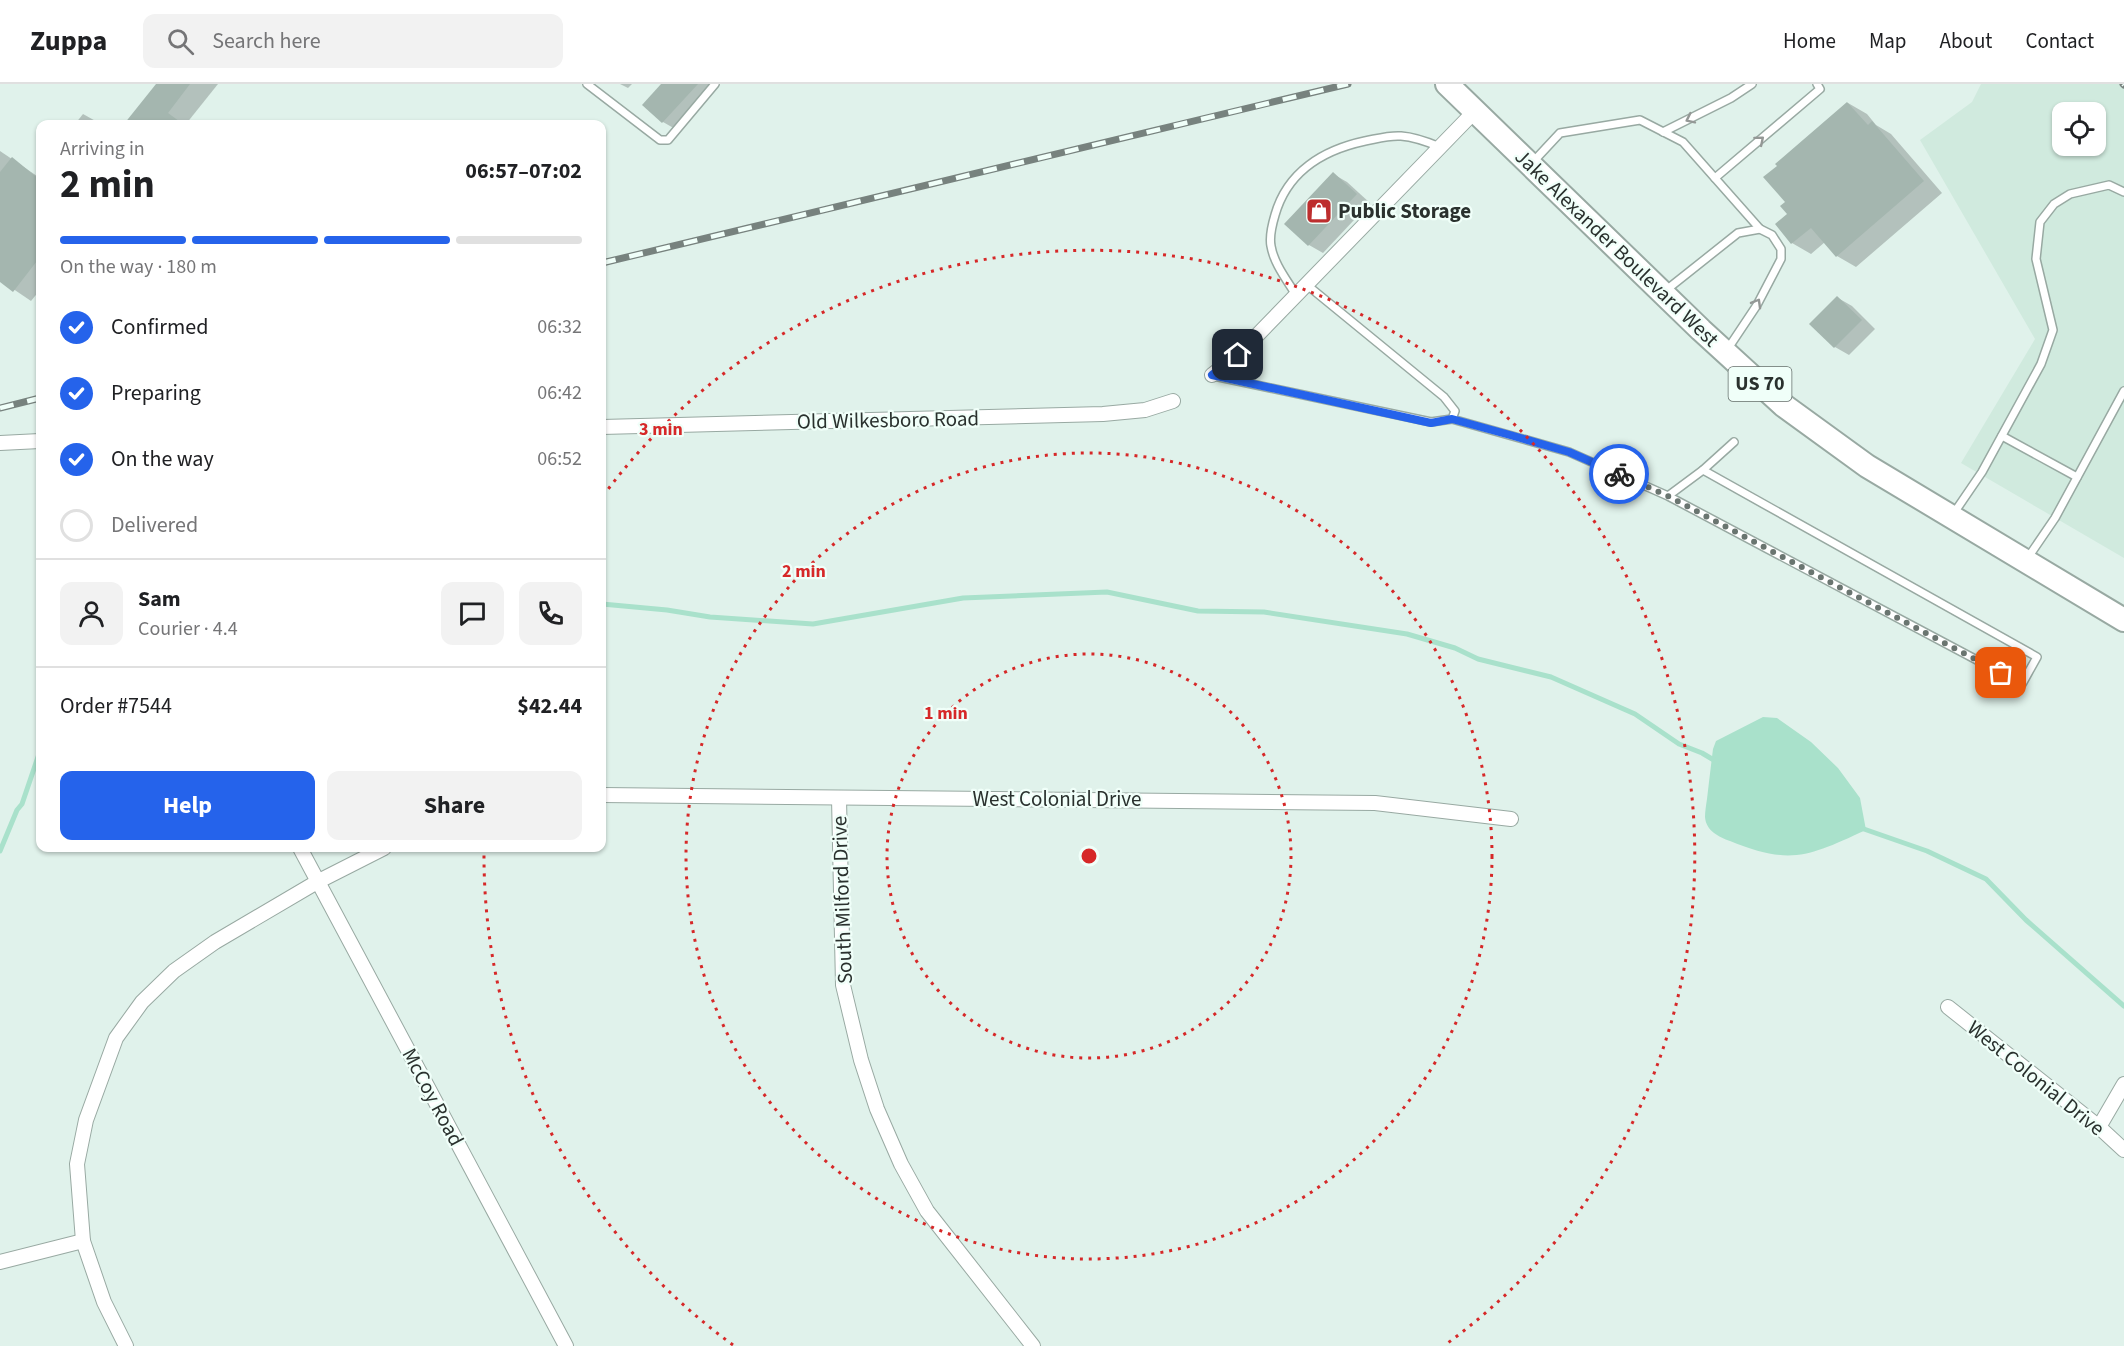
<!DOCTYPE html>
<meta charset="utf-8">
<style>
body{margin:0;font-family:"Source Sans 3",sans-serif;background:#f2f2f2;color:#202124;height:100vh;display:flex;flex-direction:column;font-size:22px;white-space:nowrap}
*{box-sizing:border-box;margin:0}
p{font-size:20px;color:#757577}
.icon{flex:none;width:33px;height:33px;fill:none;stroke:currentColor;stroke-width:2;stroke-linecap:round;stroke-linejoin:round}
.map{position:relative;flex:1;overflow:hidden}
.drawer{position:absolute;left:36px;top:36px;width:570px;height:732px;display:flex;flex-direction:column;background:#fff;border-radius:12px;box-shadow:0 2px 4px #0004}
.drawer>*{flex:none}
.fabs{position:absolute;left:2052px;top:18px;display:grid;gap:12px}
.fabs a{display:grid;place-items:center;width:54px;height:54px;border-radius:12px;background:#fff;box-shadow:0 2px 4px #0004;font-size:30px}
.pin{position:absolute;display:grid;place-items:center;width:51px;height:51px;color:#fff;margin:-26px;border-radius:12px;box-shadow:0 3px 9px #0006}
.courier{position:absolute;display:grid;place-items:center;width:60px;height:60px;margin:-30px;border:4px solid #2563eb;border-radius:50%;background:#fff;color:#222;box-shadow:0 2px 8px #0007}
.overview em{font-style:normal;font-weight:700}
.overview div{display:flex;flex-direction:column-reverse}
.overview{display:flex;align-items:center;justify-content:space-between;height:102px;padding:0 24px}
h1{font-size:39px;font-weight:700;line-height:45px}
.bar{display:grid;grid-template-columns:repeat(4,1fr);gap:9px 6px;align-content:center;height:72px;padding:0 24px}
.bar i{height:8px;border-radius:4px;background:#e0e0e0}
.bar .active{background:#2563eb}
.bar p{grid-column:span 4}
.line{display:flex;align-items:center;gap:15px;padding:0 24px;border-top:2px solid #e0e0e0}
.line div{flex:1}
.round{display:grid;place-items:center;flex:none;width:63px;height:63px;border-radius:12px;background:#f2f2f2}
ol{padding:0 24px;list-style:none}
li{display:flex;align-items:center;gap:18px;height:66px}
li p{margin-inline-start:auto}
li .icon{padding:6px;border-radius:50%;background:#2563eb;color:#fff;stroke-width:4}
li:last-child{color:#757577}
li i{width:33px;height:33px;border:3px solid #e0e0e0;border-radius:50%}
.button{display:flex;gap:12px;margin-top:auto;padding:12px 24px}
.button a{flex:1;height:69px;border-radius:12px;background:#2563eb;color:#fff;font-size:24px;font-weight:700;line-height:69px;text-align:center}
.button a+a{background:#f2f2f2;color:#202124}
header{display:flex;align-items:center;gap:36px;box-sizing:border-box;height:84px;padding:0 30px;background:#fff;border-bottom:2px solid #e0e0e0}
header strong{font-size:28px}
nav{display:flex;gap:33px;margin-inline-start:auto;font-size:21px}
.search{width:420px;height:54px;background:#f2f2f2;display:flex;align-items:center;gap:15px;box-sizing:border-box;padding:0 21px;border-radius:12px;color:#757577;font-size:22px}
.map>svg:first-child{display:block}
</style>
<header>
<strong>Zuppa</strong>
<div class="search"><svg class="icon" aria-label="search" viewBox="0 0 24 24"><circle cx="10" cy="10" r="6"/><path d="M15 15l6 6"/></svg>Search here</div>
<nav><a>Home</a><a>Map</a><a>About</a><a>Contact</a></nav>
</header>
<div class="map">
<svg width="2124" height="1262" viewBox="0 0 2124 1262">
<rect width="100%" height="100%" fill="#e0f2eb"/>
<path fill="#d0eade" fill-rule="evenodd" d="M1981,0H2124V474L1961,379L2035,255L1920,56L1972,18ZM2062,28H2096V62H2062Z"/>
<path fill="#a9e1cb" d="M1763,633L1777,634L1811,658L1838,684L1860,714L1866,746C1809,772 1791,782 1730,757C1719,753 1706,747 1705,733C1705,728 1706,721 1707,715C1709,698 1711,681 1713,665L1716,657Z"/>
<g fill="#0003">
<path d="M158,0H218L186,40H126Z"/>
<path d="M620,0H632L628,4Z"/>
<path d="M663,0H719L677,46L663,38L644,21Z"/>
<path d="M1848,19L1867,30L1876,41L1891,50L1942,109L1856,183L1837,172L1825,158L1811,170L1792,159L1787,118Z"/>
<path d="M83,30L101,40H75Z"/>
<path d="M0,67L40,94V206L31,217L0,196Z"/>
<path d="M1333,90L1347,98L1370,119L1323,169L1309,161L1286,140Z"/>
<path d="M1838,214L1852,222L1875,245L1849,271L1835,263Z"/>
</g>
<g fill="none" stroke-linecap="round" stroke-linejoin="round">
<g stroke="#a9e1cb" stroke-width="5">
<path d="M602,520L667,526L710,533L813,540L963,514L1107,508L1198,527L1264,528L1407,550L1455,564L1478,575L1551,593L1635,630L1679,660L1702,669L1717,678"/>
<path d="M1861,744L1927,767L1986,795L2026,836L2124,922"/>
<path d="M0,767L17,726L22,720L40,667"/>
</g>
</g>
<g fill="#a4b6af">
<path d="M156,0H190L168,29L183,40H124Z"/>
<path d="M661,0H698L662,39L642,21Z"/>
<path d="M1847,18L1868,41L1872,37L1924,97L1836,173L1811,144L1791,160L1775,140L1787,130L1780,122L1785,118L1763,93L1777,82L1775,80Z"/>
<path d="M12,73L40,96V173L13,208L0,198V88Z"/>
<path d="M1333,88L1357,110L1308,162L1284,140Z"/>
<path d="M1837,212L1862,236L1834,264L1809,240Z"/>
</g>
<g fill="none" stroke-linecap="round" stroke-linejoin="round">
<defs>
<g id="service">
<path d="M587,0L660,56H668L715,0"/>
<path d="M1663,48L1731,14L1752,0"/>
<path d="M1532,79L1560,49L1640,36L1683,58L1760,145"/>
<path d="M1715,94L1820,5L1817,0"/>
<path d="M1665,207L1738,149L1760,145L1772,151L1781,165V175L1757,221L1727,266"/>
<path d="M1296,211C1287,196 1274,180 1271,162C1269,152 1272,141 1275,131C1287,88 1323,66 1365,57C1376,55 1389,51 1401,52C1415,53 1428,58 1440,63"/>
<path d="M1214,292L1431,338L1452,335L1455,327L1444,313L1307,201"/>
<path d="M1452,335L1569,368L1668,412L2022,600L2037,573L1703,386L1668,412"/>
<path d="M2002,352L2077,393"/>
<path d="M1703,386L1734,358"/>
<path d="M1954,429L1982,388L2041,280L2053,246L2036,175L2040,138L2054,120L2070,110L2109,101L2124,108"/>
<path d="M2027,475L2055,434L2124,307"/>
</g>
<g id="minor">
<path d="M1212,291L1238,271L1475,27"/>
<path d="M602,343L1103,330L1145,326L1173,317"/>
<path d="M0,359L40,357"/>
<path d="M602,711L1375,719L1511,735"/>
<path d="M839,714L843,901L861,976L877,1025L901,1080L927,1127L1033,1262"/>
<path d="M300,764L566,1262"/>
<path d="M1948,923L2099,1043L2124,1066"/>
<path d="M2099,1043L2124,1000"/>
<path d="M0,1178L83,1157"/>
<path d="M126,1262L104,1218L83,1157L77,1080L86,1036L116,954L142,918L174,887L215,858L317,798L384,764"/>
</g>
<path id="trunk" d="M1447,0L1701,246L1783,321L1867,382L2124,536"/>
</defs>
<use href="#service" stroke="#98a9a2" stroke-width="10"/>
<use href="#minor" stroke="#98a9a2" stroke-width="16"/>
<use href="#trunk" stroke="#98a9a2" stroke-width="26"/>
<use href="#service" stroke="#fff" stroke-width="7"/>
<use href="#minor" stroke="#fff" stroke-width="14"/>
<use href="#trunk" stroke="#fff" stroke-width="22"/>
<defs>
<g id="rail">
<path d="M2123,0L2124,1"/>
<path d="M602,179L1348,0"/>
<path d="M0,324L40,314"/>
</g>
</defs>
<use href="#rail" stroke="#77827e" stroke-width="7"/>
<use href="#rail" stroke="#f0fff9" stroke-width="4.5" stroke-dasharray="14" stroke-linecap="butt"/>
</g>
<defs><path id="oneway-chevron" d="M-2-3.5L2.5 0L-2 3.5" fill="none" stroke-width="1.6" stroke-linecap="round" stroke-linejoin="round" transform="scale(1.5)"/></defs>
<g stroke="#949896">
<use href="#oneway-chevron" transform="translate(1690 35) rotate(154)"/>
<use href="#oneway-chevron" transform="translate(1760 56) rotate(-40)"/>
<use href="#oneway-chevron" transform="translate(1757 219) rotate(-60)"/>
</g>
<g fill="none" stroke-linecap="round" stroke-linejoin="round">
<path stroke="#6a7570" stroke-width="6" stroke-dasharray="0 10.8" d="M1619,390L1668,412L2001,589"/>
<path stroke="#2563eb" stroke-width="8" d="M1238,271L1212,291L1431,339L1452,335L1510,351L1569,368L1619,390"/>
</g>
<g fill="none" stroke="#d62828" stroke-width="3" stroke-dasharray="3 6">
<circle cx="1089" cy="772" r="202"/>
<circle cx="1089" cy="772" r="403"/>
<path d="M733 1261A605 605 0 0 1 484 767M603 412A605 605 0 1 1 1445 1261"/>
</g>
<defs>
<symbol id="shop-square" viewBox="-11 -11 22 22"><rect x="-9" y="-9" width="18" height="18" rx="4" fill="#bd2e2e" stroke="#f0fff9"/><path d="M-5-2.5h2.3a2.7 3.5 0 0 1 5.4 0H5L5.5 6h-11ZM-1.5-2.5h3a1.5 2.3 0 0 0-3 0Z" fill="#fff"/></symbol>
</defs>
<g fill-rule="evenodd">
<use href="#shop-square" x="1304" y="112" width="30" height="30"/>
</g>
<g text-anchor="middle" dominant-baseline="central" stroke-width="4.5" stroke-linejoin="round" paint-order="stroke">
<rect fill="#f0fff9" stroke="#656f6b" stroke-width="1.5" x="1728.5" y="283" width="63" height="34" rx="4.5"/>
<g font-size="20" font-weight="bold" fill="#2a312e">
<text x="1760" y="300">US 70</text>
</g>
<g font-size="21" font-weight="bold" fill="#2a312e" stroke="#f0fff9" text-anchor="start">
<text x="1338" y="127">Public Storage</text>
</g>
<g font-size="21" fill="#2a312e" stroke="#f0fff9">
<text transform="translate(1617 164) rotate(44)">Jake Alexander Boulevard West</text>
<text transform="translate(888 336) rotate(-1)">Old Wilkesboro Road</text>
<text x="1057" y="715">West Colonial Drive</text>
<text transform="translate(842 816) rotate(-92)">South Milford Drive</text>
<text transform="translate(2036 994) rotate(39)">West Colonial Drive</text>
<text transform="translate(433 1013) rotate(62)">McCoy Road</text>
</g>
</g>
<circle cx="1089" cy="772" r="9" fill="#d62828" stroke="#f0fff9" stroke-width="3"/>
<g font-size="18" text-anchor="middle" font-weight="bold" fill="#d62828" stroke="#f0fff9" stroke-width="4.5" stroke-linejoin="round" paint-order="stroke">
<text x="661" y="351">3 min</text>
<text x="804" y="493">2 min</text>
<text x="946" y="635">1 min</text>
</g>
</svg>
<div class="fabs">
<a><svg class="icon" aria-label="locate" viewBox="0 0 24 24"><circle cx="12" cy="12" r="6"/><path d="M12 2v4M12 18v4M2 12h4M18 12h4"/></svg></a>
</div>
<div class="pin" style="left:2001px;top:589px;background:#ea580c"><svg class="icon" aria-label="bag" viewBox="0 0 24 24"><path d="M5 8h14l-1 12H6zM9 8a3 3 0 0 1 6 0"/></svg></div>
<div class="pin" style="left:1238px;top:271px;background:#1f2937"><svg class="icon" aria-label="home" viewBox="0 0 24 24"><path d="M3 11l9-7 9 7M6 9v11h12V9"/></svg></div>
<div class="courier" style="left:1619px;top:390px"><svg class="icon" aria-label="bike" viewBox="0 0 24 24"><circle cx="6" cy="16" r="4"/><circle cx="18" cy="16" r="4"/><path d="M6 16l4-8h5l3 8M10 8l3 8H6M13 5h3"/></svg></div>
<section class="drawer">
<div class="overview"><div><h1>2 min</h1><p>Arriving in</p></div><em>06:57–07:02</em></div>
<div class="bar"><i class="active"></i><i class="active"></i><i class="active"></i><i></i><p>On the way · 180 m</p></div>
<ol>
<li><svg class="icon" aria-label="check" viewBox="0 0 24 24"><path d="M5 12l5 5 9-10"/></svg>Confirmed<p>06:32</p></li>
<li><svg class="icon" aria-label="check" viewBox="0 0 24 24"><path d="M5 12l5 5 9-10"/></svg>Preparing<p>06:42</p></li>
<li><svg class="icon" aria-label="check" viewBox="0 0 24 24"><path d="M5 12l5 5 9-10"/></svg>On the way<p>06:52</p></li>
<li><i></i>Delivered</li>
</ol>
<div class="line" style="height:108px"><a class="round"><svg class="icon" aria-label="person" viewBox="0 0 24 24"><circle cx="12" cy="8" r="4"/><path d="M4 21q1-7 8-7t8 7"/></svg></a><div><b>Sam</b><p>Courier · 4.4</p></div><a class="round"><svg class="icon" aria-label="chat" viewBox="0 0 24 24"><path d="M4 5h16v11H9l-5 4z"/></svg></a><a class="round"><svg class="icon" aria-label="phone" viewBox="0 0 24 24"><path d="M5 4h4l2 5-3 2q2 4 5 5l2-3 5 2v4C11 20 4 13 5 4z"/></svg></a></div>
<div class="line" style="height:78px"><div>Order #7544</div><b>$42.44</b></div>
<div class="button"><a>Help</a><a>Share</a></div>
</section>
</div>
